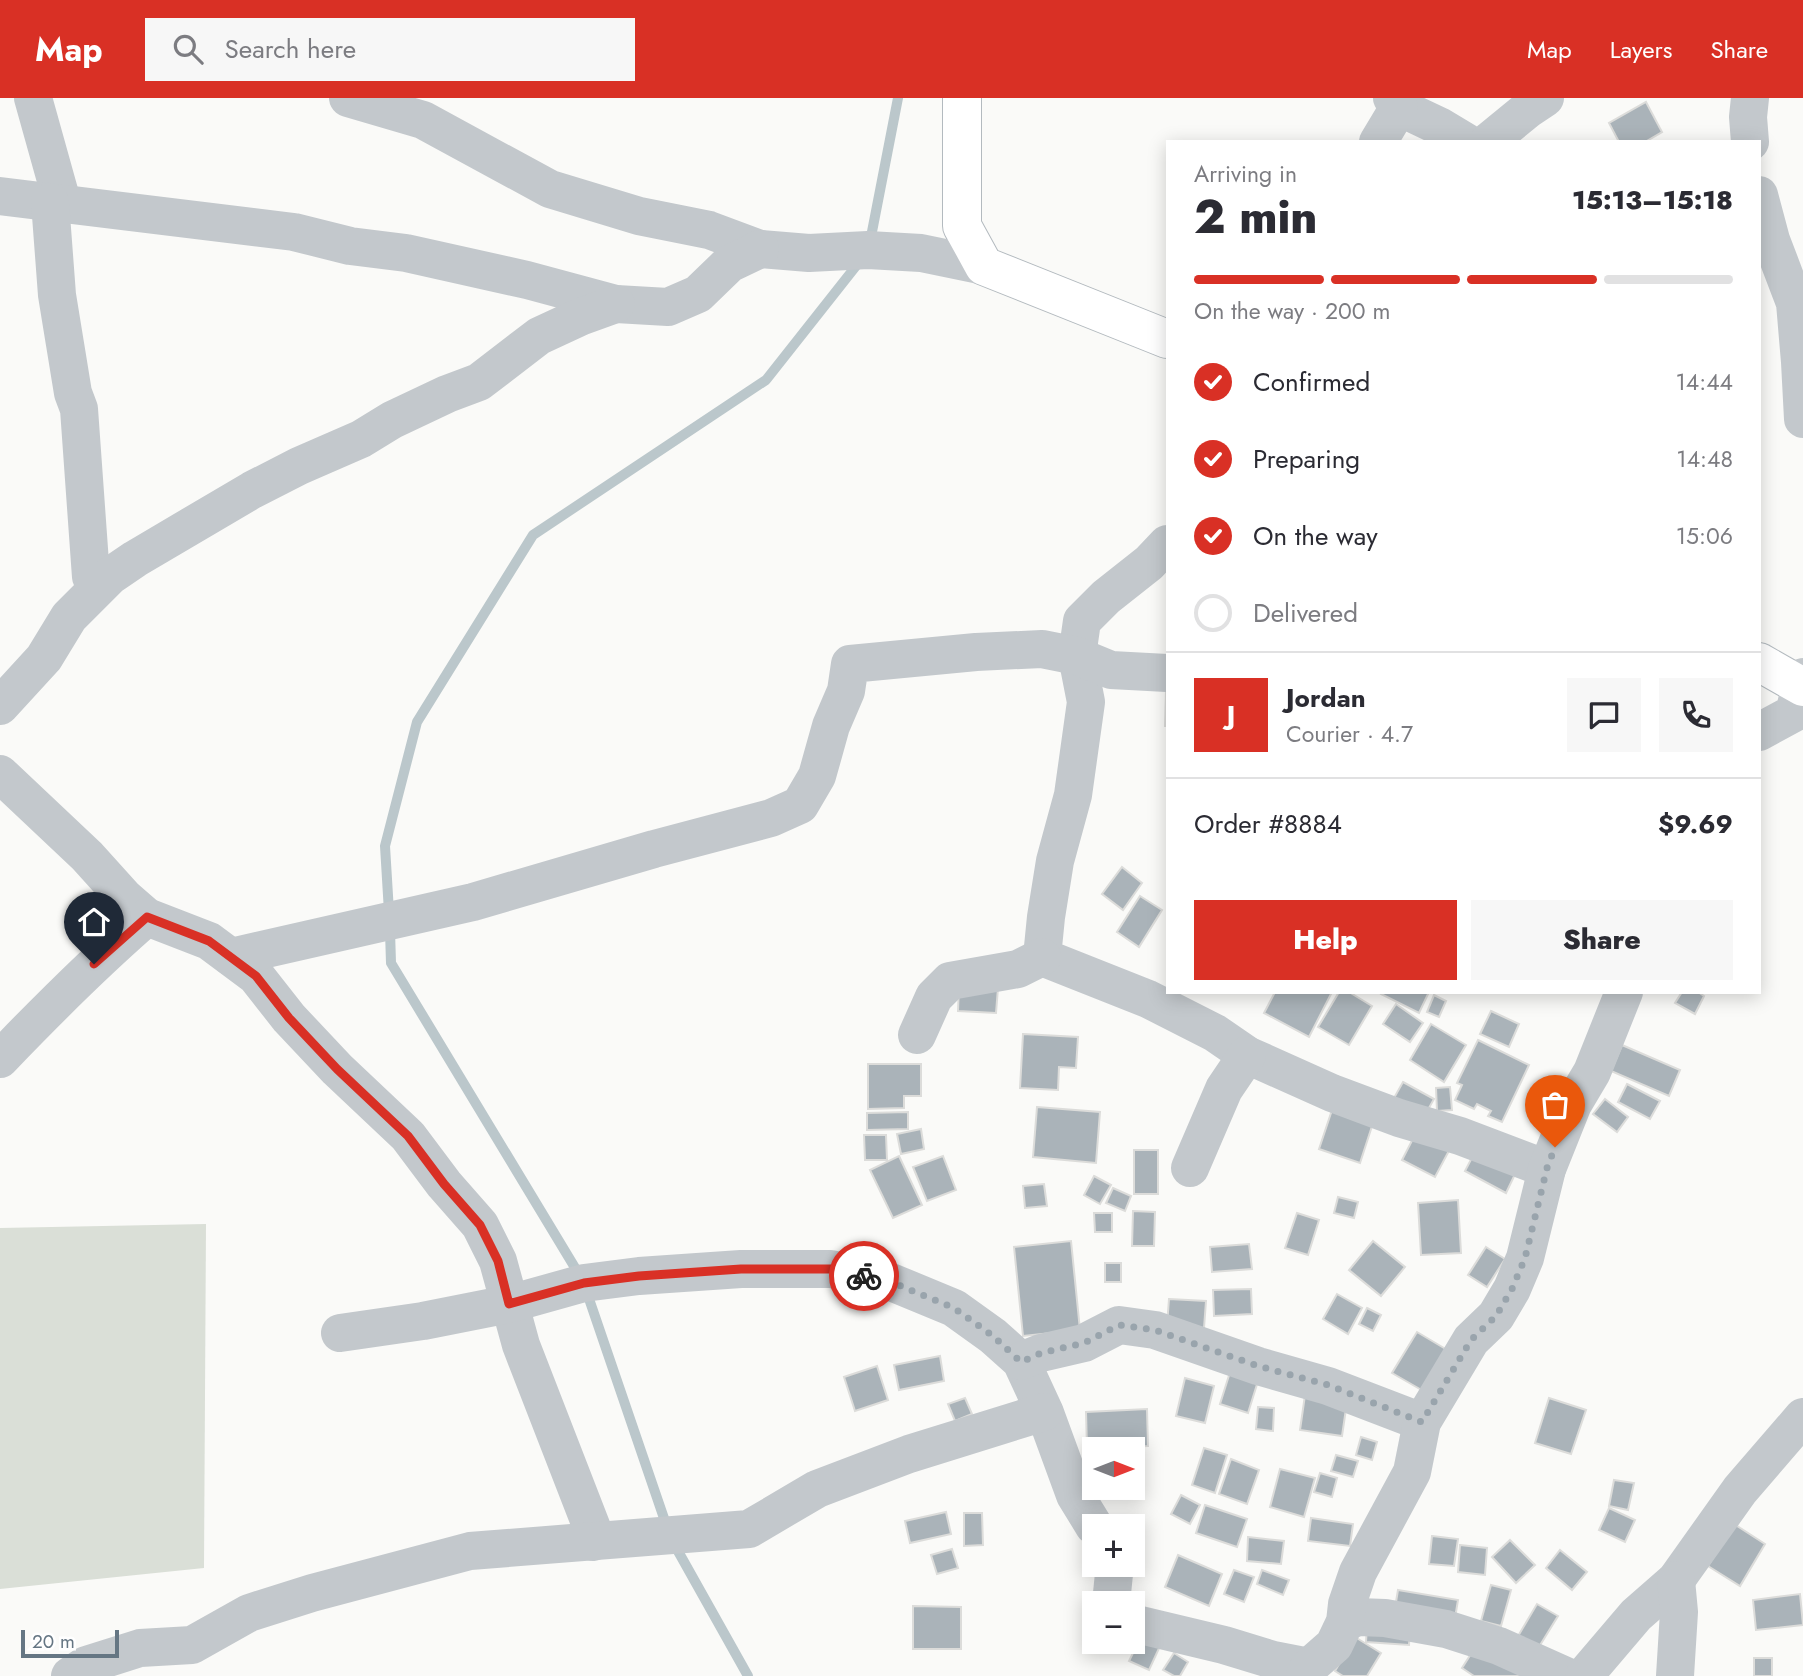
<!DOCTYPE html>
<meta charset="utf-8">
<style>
body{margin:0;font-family:Jost,sans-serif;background:#f7f7f7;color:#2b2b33;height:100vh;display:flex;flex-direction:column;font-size:26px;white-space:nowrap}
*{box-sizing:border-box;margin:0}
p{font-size:23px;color:#7c7c81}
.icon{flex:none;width:38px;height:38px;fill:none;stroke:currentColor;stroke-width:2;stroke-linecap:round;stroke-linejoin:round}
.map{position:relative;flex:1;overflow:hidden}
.side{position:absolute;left:1166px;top:42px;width:595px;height:854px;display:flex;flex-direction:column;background:#fff;border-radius:0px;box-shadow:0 4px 18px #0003}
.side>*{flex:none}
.needle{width:46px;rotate:90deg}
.tools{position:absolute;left:1082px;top:1339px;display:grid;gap:14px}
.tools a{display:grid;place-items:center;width:63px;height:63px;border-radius:0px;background:#fff;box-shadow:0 4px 18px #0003;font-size:35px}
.scale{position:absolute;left:21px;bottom:18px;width:98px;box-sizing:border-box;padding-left:7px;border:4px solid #657683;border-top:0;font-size:19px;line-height:24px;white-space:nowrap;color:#657683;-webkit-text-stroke:5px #fff;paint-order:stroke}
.pin{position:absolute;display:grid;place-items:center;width:60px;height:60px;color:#fff;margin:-72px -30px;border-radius:50% 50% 50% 0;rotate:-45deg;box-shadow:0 0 7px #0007}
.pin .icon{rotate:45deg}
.courier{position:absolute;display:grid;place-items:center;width:70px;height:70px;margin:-35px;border:5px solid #d93025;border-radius:50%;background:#fff;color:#222;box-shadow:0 2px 9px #0007}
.head em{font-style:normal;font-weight:800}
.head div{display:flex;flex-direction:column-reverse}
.head{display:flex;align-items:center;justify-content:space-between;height:119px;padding:0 28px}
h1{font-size:46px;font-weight:800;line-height:52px}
.bar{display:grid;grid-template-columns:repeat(4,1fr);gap:10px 7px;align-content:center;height:84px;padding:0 28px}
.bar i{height:9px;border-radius:5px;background:#e1e1e2}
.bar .on{background:#d93025}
.bar p{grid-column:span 4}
.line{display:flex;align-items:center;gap:18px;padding:0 28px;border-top:2px solid #e1e1e2}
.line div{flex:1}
.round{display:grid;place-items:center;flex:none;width:74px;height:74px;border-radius:0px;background:#f7f7f7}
ol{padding:0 28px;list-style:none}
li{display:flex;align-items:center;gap:21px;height:77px}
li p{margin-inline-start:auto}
li .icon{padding:7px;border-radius:50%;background:#d93025;color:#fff;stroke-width:4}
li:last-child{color:#7c7c81}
li i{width:38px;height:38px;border:4px solid #e1e1e2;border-radius:50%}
.primary-button{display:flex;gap:14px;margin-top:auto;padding:14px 28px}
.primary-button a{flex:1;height:80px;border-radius:0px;background:#d93025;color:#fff;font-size:28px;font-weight:800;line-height:80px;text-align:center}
.primary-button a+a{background:#f7f7f7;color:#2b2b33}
header{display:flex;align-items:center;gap:42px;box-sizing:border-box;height:98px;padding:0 35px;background:#d93025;color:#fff}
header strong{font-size:33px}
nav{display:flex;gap:38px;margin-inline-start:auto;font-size:24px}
.search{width:490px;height:63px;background:#f7f7f7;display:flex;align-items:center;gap:18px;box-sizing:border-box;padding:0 24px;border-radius:0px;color:#7c7c81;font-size:26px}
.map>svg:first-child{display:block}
</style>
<header>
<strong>Map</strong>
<div class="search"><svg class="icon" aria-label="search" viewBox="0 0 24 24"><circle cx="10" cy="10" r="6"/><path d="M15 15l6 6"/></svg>Search here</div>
<nav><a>Map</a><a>Layers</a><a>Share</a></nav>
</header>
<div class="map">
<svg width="1803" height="1578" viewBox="0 0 1803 1578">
<rect width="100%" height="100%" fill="#fafaf8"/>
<path fill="#dadfd7" d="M206,1126L204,1470L0,1491V1130Z"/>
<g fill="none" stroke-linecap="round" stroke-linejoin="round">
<g stroke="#bbc7cb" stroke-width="10">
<path d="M870,144L898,0"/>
<path d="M389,814L385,748L417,624L533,437L766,282L860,163"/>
<path d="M390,833L391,865L580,1178"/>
<path d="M586,1192L667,1429"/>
<path d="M674,1446L748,1578"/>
</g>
</g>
<g fill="#aab3b9" stroke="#dcdcda" stroke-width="2">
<path d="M1646,4L1662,34L1645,44H1619L1609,25Z"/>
<path d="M1166,593H1167V628H1165Z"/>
<path d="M1122,769L1142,785L1123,812L1102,796Z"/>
<path d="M1140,798L1162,812L1139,849L1117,834Z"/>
<path d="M959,888L998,890L996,915L958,913Z"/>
<path d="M1275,894H1332L1309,939L1264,915Z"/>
<path d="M1339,894H1349L1372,908L1349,947L1318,929Z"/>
<path d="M1382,894H1429L1419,915L1381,896Z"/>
<path d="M1682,894H1698L1704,898L1695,916L1675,905Z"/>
<path d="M1434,897L1446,903L1439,919L1427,914Z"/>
<path d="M1396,906L1423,925L1410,944L1383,926Z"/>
<path d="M1491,913L1519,926L1509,949L1480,936Z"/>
<path d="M1431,926L1466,947L1444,984L1410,962Z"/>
<path d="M1023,936L1078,939L1076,970L1059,969L1058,992L1020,990Z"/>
<path d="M1478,942L1529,967L1502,1024L1488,1018L1491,1013L1477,1006L1474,1011L1455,1002L1462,987L1457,985Z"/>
<path d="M1622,947L1680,972L1669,998L1611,973Z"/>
<path d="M868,966H921V998H904V1010L868,1011Z"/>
<path d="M1403,984L1434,1001L1421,1024L1390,1007Z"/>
<path d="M1627,986L1660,1003L1650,1021L1618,1004Z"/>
<path d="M1450,989L1452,1012L1437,1013L1436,990Z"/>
<path d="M1605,1001L1628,1019L1617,1034L1593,1016Z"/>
<path d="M1037,1009L1100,1014L1096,1065L1033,1059Z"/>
<path d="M1333,1009L1374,1022L1360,1065L1319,1051Z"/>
<path d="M908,1014V1031L867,1032V1015Z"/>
<path d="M921,1031L924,1051L901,1056L897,1036Z"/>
<path d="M1418,1031L1451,1049L1435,1079L1402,1062Z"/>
<path d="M864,1037H886L887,1062H865Z"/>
<path d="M1478,1048L1518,1070L1506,1095L1465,1073Z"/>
<rect x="1134" y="1052" width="24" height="44"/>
<path d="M899,1058L922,1107L893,1120L870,1072Z"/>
<path d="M943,1058L956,1092L927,1103L913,1069Z"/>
<path d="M1094,1078L1111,1087L1100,1106L1084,1097Z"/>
<path d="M1044,1086L1047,1108L1025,1110L1023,1088Z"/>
<path d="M1113,1090L1131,1098L1125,1113L1106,1105Z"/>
<path d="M1338,1099L1358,1104L1354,1120L1334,1115Z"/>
<path d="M1458,1102L1461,1155L1421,1157L1418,1105Z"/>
<path d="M1133,1113L1155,1114L1154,1148H1132Z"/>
<path d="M1094,1115H1112V1134H1095Z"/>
<path d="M1297,1115L1319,1122L1308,1157L1285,1150Z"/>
<path d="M1071,1143L1080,1232L1023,1238L1014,1149Z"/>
<path d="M1373,1143L1405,1169L1381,1198L1349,1172Z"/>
<path d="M1249,1146L1252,1171L1212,1174L1210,1149Z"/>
<path d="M1486,1149L1505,1161L1487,1189L1468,1177Z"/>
<rect x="1105" y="1165" width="16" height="19"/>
<path d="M1251,1191L1252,1216L1214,1218L1213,1192Z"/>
<path d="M1337,1196L1362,1210L1348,1236L1323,1221Z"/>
<path d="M1169,1201L1206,1203L1204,1230L1167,1227Z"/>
<path d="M1367,1210L1381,1217L1373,1233L1359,1226Z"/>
<path d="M1417,1234L1449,1253L1425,1294L1392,1275Z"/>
<path d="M940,1258L944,1283L899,1292L894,1267Z"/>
<path d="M877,1268L888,1302L855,1313L844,1279Z"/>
<path d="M1231,1271L1259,1280L1248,1315L1220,1306Z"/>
<path d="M1185,1280L1214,1288L1205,1325L1176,1318Z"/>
<path d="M1305,1297L1347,1304L1342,1338L1300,1332Z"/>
<path d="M965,1300L972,1316L955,1323L948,1306Z"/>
<path d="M1549,1300L1586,1312L1571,1356L1535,1345Z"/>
<path d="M1258,1309L1274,1310L1273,1333L1256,1331Z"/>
<path d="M1147,1311L1148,1348L1087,1350L1086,1314Z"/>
<path d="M1361,1339L1377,1344L1372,1362L1356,1357Z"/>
<path d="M1204,1350L1227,1357L1215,1395L1192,1387Z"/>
<path d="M1336,1357L1358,1363L1353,1379L1331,1373Z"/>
<path d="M1231,1361L1259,1372L1247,1406L1219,1396Z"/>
<path d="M1280,1371L1315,1380L1304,1419L1270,1409Z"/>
<path d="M1320,1375L1337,1380L1332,1399L1314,1394Z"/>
<path d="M1614,1382L1634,1385L1628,1412L1609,1408Z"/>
<path d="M1181,1397L1200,1407L1190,1426L1171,1416Z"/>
<path d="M1205,1407L1247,1421L1237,1449L1196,1435Z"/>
<path d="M1609,1410L1635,1422L1625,1444L1599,1432Z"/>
<path d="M946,1414L951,1436L910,1445L905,1423Z"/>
<path d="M964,1415H982L983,1447L964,1448Z"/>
<path d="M1311,1420L1353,1426L1350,1448L1308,1443Z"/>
<path d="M1734,1426L1765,1446L1740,1488L1708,1468Z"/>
<path d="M1432,1438L1458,1441L1454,1468L1429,1466Z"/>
<path d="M1248,1439L1284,1443L1281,1466L1247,1463Z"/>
<path d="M1510,1442L1535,1467L1516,1485L1492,1459Z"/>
<path d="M1460,1447L1487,1450L1485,1477L1458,1474Z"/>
<path d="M952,1451L958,1470L937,1476L931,1457Z"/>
<path d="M1560,1452L1587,1474L1572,1492L1546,1470Z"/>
<path d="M1178,1457L1222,1476L1209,1508L1165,1489Z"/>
<path d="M1234,1472L1254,1479L1244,1504L1224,1496Z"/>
<path d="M1262,1472L1289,1482L1283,1497L1257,1486Z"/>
<path d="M1491,1487L1511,1492L1501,1528L1481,1523Z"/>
<path d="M1398,1492L1458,1502L1454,1526L1394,1516Z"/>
<path d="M1800,1496L1803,1527L1756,1532L1753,1502Z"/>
<path d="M1537,1506L1558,1518L1534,1557L1514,1545Z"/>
<path d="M913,1508L961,1509V1551H913Z"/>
<path d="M1367,1528L1410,1531L1409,1547L1366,1544Z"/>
<path d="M1142,1537L1161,1546L1149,1572L1129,1563Z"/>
<path d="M1355,1539L1381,1555L1367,1578H1343L1335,1573Z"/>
<path d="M1478,1545L1528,1578H1474L1462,1570Z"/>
<path d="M1174,1555L1188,1564L1180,1578H1174L1163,1572Z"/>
<rect x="1754" y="1560" width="18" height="18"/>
</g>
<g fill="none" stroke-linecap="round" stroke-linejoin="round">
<defs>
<g id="secondary">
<path d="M962,0V128L984,168L1167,241"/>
<path d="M1759,564L1803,589"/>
</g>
</defs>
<use href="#secondary" stroke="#b3babf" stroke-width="40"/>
<g stroke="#c3c8cc" stroke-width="38">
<path d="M33,0L59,93L57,105"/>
<path d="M348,0L423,22L550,91L639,118L709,132L760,151L809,155L868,152L921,155L984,168"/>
<path d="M1392,0L1399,9L1441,29L1466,44"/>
<path d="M1750,0L1748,19L1750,44"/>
<path d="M1378,44L1399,9"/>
<path d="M1488,44L1527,12L1545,0"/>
<path d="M1759,97L1771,142L1795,205L1800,264L1803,321"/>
<path d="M0,98L294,134L350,148L406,155L527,182L616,206L668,209L698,196L729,166L760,151"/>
<path d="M50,104L57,197L73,295L79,311L91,479L97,490"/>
<path d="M1167,446L1149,465L1106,499L1082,523L1077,558L1086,604L1073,697L1055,763L1046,819L1042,859L1148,901L1215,935L1247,957L1332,995L1399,1020L1460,1038L1547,1071"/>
<path d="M0,608L44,560L69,519L110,478L135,461L252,392L299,368L361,341L392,322L447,296L479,284L539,238L580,219L616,206"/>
<path d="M1759,634L1794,615L1803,579"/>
<path d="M0,676L87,758L124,799L147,819L209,843L256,878L289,920L337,971L408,1038L444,1086L480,1127L498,1163L521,1247L592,1430L593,1444"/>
<path d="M231,859L473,804L654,751L771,720L800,707L817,678L831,628L846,593L850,566L976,554L1042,551L1077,558L1111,572L1167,575"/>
<path d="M917,937L934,899L950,883L1018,871L1042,859"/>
<path d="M0,961C47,912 95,864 147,819"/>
<path d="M1190,1070L1224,991L1247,957"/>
<path d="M340,1235L423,1223L509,1206L584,1185L639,1178L741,1171H831L891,1184L954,1210L993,1238L1021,1263L1045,1315L1075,1397L1094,1428"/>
<path d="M1021,1263L1041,1255L1084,1245L1119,1227L1155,1232L1258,1268L1328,1288L1422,1324"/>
<path d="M1111,1505L1115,1466"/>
<path d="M1345,1524L1358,1519L1385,1520L1446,1531L1499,1548L1566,1578"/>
<path d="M1132,1525L1224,1547L1273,1562L1309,1569"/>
<path d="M70,1578L86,1567L140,1550L192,1547L249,1515L312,1495L470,1453L749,1431L817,1391L909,1356L1044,1314"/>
<path d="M1305,1578L1309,1569L1334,1547L1345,1524L1347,1506L1358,1474L1412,1374L1422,1324L1471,1242L1496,1218L1512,1191L1525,1160L1547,1071L1573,1006L1592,974L1624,894"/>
<path d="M1584,1578L1636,1517L1676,1482L1740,1392L1803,1319"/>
<path d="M1675,1578L1679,1514L1676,1482"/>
</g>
<use href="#secondary" stroke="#fff" stroke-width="38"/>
</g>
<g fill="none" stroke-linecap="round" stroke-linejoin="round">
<path stroke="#99a4ac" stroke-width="7" stroke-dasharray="0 12.6" d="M864,1178L891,1184L954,1210L993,1238L1021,1264L1041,1255L1084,1245L1119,1227L1155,1232L1258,1268L1328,1287L1422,1324L1471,1242L1496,1218L1512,1191L1525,1160L1547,1070L1555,1049"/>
<path stroke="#d93025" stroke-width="9" d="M94,866L147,819L209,843L256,878L289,920L337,971L408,1038L444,1086L480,1127L498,1163L509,1206L584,1185L639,1178L741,1171H831L864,1178"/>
</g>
</svg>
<div class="tools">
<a><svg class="needle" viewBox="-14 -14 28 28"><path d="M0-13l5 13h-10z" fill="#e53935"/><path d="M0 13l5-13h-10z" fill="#7c7c81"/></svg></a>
<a>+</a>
<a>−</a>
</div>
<div class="scale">20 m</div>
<div class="pin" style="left:1555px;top:1049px;background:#ea580c"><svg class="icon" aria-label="bag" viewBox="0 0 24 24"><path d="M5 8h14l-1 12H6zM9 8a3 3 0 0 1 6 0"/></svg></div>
<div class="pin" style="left:94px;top:866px;background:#1f2937"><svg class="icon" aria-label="home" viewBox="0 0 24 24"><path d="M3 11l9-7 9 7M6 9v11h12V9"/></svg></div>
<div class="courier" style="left:864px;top:1178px"><svg class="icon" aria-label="bike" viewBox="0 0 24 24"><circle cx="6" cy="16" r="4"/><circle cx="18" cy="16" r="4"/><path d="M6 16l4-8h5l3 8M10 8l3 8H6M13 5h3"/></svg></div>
<section class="side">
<div class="head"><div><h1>2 min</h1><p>Arriving in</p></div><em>15:13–15:18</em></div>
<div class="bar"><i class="on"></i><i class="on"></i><i class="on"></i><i></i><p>On the way · 200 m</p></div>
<ol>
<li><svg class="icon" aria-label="check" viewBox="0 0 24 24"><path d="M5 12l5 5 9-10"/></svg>Confirmed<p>14:44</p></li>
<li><svg class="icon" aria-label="check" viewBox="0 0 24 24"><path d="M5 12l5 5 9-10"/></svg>Preparing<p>14:48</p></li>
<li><svg class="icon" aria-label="check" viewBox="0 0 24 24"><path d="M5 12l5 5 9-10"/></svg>On the way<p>15:06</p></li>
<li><i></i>Delivered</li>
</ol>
<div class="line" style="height:126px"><b class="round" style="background:#d93025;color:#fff">J</b><div><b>Jordan</b><p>Courier · 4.7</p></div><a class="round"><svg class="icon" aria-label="chat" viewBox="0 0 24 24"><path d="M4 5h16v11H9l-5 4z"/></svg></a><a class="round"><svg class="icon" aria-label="phone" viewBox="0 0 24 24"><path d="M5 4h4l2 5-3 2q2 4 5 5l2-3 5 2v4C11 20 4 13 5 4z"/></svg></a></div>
<div class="line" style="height:91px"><div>Order #8884</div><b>$9.69</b></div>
<div class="primary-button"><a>Help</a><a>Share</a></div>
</section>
</div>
